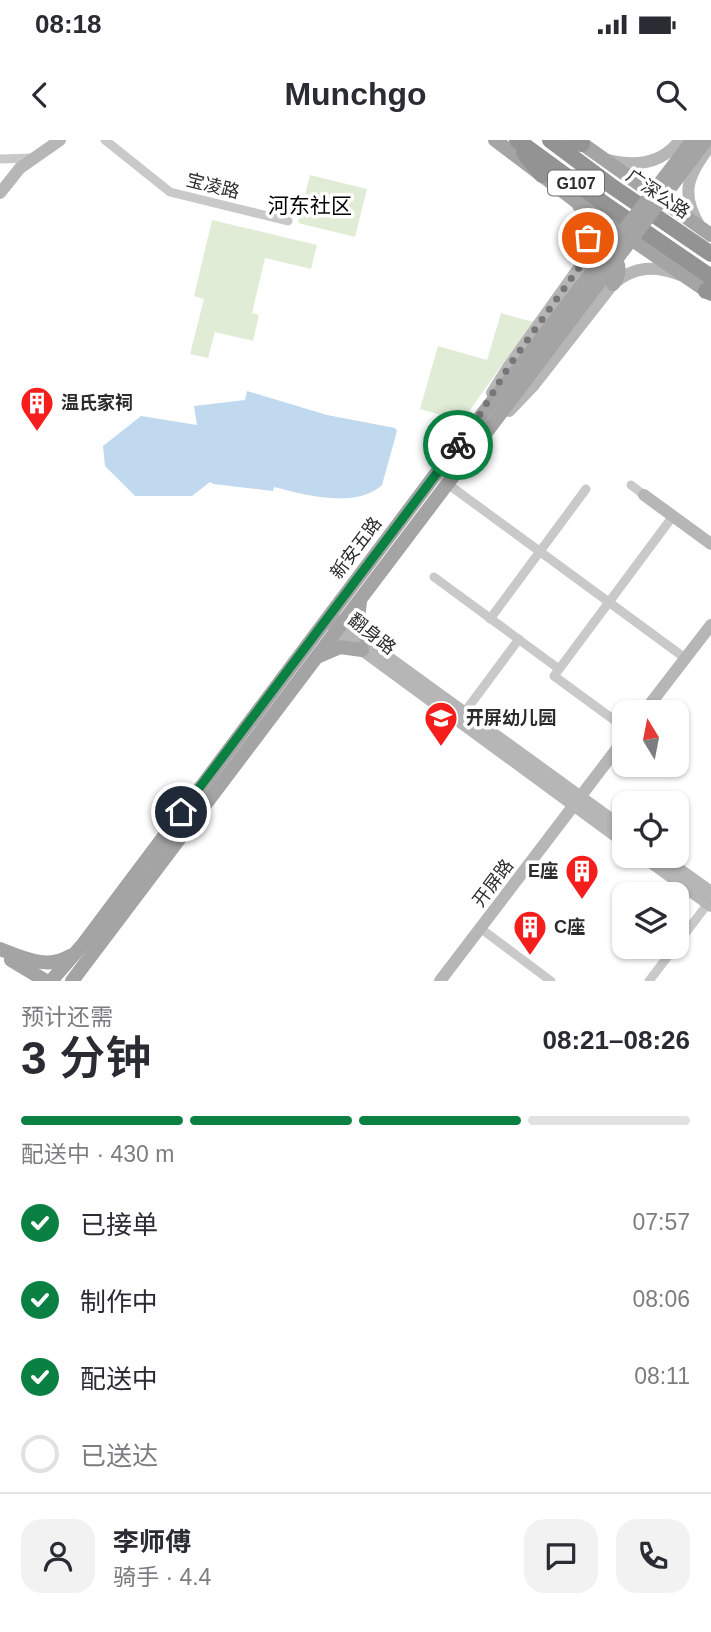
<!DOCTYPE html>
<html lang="zh">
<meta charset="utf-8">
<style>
body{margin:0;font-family:Arial,"Noto Sans SC",sans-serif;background:#f2f2f3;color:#2b2b33;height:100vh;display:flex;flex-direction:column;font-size:26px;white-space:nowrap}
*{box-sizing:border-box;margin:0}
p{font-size:23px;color:#7c7c81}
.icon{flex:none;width:38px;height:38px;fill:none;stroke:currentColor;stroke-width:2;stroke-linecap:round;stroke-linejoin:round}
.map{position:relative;height:841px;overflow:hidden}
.panel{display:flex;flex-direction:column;background:#fff;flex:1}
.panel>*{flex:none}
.needle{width:46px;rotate:350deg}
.buttons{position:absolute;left:612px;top:560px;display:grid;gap:14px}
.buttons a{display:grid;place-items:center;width:77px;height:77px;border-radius:14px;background:#fff;box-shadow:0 2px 5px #0004;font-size:35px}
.pin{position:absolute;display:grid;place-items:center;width:60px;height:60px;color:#fff;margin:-30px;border:4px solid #fff;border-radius:50%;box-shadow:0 2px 7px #0007}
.courier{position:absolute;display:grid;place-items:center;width:70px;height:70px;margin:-35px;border:5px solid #0b8043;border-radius:50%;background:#fff;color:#222;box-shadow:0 2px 9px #0007}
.overview em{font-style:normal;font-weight:600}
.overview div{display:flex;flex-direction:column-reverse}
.overview{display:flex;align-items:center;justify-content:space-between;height:119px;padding:0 21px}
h1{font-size:46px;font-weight:600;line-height:52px}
.bar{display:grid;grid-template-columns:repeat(4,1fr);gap:10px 7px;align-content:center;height:84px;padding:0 21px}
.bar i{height:9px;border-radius:5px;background:#e1e1e2}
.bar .selected{background:#0b8043}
.bar p{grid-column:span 4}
.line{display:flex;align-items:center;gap:18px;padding:0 21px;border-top:2px solid #e1e1e2}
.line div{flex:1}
.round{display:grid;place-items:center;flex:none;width:74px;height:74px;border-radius:21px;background:#f2f2f3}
ol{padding:0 21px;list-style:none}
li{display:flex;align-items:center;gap:21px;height:77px}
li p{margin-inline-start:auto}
li .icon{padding:7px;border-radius:50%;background:#0b8043;color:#fff;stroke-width:4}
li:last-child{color:#7c7c81}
li i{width:38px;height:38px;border:4px solid #e1e1e2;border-radius:50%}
.status{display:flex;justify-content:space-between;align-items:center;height:49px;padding:0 35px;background:#fff;direction:ltr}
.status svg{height:19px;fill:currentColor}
header{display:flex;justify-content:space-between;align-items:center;height:91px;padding:0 21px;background:#fff;font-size:32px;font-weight:600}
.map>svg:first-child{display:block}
</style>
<div class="status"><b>08:18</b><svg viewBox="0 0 49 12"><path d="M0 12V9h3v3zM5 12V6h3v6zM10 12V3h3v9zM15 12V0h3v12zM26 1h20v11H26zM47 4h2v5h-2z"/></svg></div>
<header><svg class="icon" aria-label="back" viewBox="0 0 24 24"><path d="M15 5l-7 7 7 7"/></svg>Munchgo<svg class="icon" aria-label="search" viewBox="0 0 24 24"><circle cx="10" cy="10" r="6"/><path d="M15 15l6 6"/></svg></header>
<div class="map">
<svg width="711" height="841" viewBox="0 0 711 841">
<rect width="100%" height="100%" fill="#fff"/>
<g fill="#e1ecd7">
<path d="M310,35L367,49L355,97L298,83Z"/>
<path d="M212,80L317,105L311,129L265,118L252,173L259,175L253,201L215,192L208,218L190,214L204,159L194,156Z"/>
<path d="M501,173L533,182L462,281L420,269L438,206L487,220Z"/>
</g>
<path fill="#c1d9ee" d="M247,251L327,275L395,288L397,291L382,345C356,369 305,355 274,347L273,351L213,344L210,342L192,356H135L105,326L103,306L141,276L197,285L194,266L245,260Z"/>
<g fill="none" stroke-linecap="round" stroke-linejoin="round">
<g stroke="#c9c9c9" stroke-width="9">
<path d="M105,0L170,52L288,81"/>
<path d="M0,19L33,18"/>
<path d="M445,342L685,518"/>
<path d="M631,345L644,355"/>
<path d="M434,437L559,529"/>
<path d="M490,479L586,349"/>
<path d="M461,577L519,499"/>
<path d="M625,588L554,536L673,376"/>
<path d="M480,788L551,841"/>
<path d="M677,804L710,761"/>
<path d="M649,841L675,807"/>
</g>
<g stroke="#b6b6b6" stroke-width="12">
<path d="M608,20C636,27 662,24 680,0"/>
<path d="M0,53L20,28L60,0"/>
<path d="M699,85C681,54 687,37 707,10"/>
<path d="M492,253L509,226L583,122L588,98L584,76L574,59"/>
<path d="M509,271L533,246L613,144C634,126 655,125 680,135"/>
<path d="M644,355L711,404"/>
<path d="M337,480L625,689"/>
<path d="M332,483L336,491L625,703"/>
<path d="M644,572L711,485"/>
<path d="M642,716L711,766"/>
<path d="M661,716L711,752"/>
<path d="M440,841L625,598"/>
</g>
<g stroke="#a4a4a4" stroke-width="14">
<path d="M495,0L573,59L711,154"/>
<path d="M577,0L711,95"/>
<path d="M583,122L598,112C618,112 624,129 613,144"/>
<path d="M360,462L358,478L367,500"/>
<path d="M319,516L340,507L362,510"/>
<path d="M0,809C23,818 48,830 70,816"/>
<path d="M11,820L46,841"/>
<path d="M51,841L84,803L435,335L527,217"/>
<path d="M72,841L537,225"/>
</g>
<g stroke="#939393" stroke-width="16">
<path d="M517,0L602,62L711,137"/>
<path d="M550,0L610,45L711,114"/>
<path d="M572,0L582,4"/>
<path d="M524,13L542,35"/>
<path d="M706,151L711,152"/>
</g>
<g stroke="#a4a4a4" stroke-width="14">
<path d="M527,217L693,0"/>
<path d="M537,225L706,0"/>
</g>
</g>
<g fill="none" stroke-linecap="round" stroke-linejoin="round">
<path stroke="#767676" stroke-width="7" stroke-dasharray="0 12.6" d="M458,305L471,289L509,226L583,122L588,98"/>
<path stroke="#0b8043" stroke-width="9" d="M181,672L458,305"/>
</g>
<defs>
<symbol id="building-pin" viewBox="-11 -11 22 30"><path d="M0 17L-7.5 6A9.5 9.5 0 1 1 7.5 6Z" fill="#f51e1c" stroke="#fff"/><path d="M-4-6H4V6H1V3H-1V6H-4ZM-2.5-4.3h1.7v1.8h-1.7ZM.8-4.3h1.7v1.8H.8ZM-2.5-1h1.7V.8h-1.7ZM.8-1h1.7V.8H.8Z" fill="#fff"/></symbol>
<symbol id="school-pin" viewBox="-11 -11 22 30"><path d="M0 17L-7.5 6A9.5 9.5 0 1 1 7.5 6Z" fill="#f51e1c" stroke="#fff"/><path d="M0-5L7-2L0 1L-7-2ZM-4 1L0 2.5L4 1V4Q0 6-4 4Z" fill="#fff"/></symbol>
</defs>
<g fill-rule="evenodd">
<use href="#building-pin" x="18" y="244" width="38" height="52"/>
<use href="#school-pin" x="422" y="559" width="38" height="52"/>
<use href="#building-pin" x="563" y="712" width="38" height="52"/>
<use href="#building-pin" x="511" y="768" width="38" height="52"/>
</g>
<g text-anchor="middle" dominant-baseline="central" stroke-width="7" stroke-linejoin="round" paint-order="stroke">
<rect fill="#fff" stroke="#6b6b6b" stroke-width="2" x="548" y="30.5" width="56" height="25" rx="5"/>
<g font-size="16" font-weight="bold" fill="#2c2c2c">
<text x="576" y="43">G107</text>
</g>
<g font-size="18" fill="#2c2c2c" stroke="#fff">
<text transform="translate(213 46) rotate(14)">宝凌路</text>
<text transform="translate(658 54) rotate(34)">广深公路</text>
<text transform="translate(356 408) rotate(-53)">新安五路</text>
<text transform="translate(372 494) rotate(38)">翻身路</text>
<text transform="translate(493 743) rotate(-53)">开屏路</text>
</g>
<g font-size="18" font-weight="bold" fill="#2c2c2c" stroke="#fff" text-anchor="start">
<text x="61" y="263">温氏家祠</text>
<text x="466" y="578">开屏幼儿园</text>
<text x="558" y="731" text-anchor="end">E座</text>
<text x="554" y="787">C座</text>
</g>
<g font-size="21" fill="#000" stroke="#fff">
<text x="310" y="65">河东社区</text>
</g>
</g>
</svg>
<div class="buttons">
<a><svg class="needle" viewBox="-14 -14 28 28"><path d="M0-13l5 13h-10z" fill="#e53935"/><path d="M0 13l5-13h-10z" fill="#7c7c81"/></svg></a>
<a><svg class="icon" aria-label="locate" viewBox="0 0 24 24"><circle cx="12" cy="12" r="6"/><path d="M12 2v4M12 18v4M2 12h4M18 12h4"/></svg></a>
<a><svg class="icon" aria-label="layers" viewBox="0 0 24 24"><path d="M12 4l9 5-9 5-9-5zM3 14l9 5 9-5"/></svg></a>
</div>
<div class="pin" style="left:588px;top:98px;background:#ea580c"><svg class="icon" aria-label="bag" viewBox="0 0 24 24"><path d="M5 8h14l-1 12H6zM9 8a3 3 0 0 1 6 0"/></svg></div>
<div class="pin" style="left:181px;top:672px;background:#1f2937"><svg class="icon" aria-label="home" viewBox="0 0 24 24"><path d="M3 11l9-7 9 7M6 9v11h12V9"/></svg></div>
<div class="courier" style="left:458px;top:305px"><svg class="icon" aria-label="bike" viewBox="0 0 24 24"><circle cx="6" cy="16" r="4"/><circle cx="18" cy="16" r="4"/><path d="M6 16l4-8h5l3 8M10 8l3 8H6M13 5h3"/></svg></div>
</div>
<section class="panel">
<div class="overview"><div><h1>3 分钟</h1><p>预计还需</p></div><em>08:21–08:26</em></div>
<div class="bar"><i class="selected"></i><i class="selected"></i><i class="selected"></i><i></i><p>配送中 · 430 m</p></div>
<ol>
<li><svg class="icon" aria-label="check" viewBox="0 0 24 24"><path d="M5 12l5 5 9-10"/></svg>已接单<p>07:57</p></li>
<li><svg class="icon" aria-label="check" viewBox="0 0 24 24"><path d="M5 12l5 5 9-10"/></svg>制作中<p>08:06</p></li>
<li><svg class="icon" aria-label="check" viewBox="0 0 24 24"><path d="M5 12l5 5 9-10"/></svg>配送中<p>08:11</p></li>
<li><i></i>已送达</li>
</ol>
<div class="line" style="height:126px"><a class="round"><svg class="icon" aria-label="person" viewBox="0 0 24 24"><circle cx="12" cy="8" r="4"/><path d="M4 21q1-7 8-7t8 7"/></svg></a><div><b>李师傅</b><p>骑手 · 4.4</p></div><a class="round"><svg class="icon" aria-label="chat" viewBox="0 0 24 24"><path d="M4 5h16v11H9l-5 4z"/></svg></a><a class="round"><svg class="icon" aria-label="phone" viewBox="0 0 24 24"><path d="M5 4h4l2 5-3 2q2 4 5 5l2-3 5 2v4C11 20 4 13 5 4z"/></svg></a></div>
</section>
